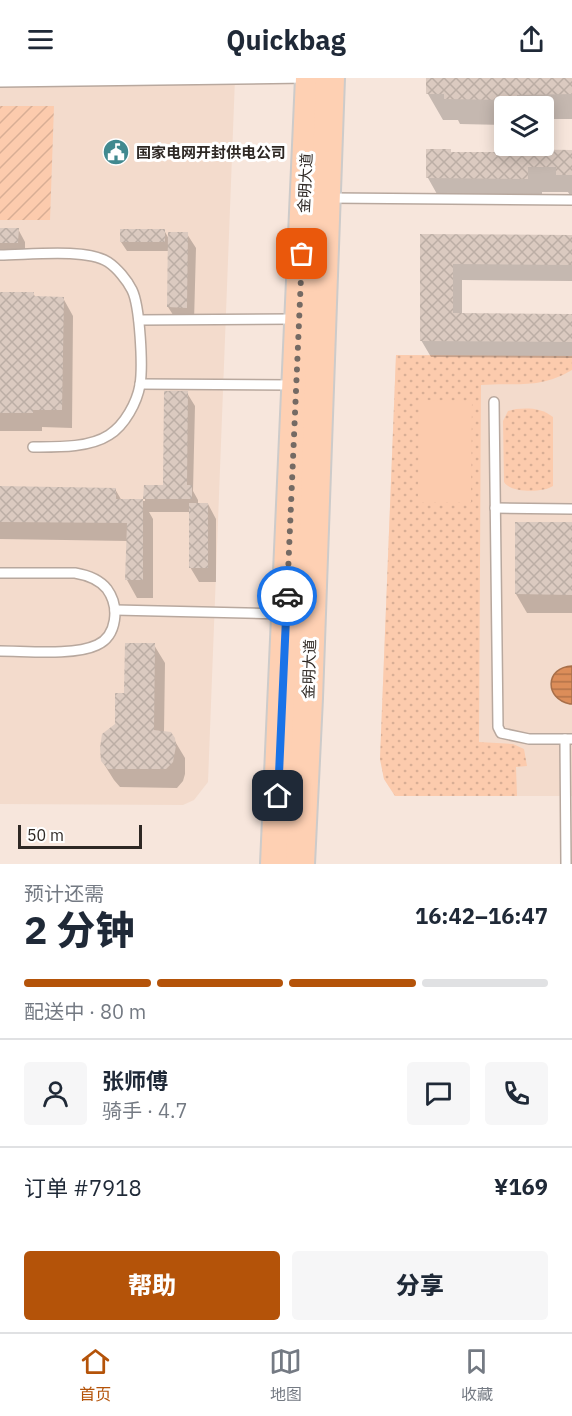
<!DOCTYPE html>
<html lang="zh">
<meta charset="utf-8">
<style>
body{margin:0;font-family:"IBM Plex Sans","Noto Sans SC",sans-serif;background:#f6f6f7;color:#1f2937;height:100vh;display:flex;flex-direction:column;font-size:22px;white-space:nowrap}
*{box-sizing:border-box;margin:0}
p{font-size:20px;color:#747a83}
.icon{flex:none;width:33px;height:33px;fill:none;stroke:currentColor;stroke-width:2;stroke-linecap:round;stroke-linejoin:round}
.map{position:relative;height:786px;overflow:hidden}
.side{display:flex;flex-direction:column;background:#fff;flex:1}
.side>*{flex:none}
.buttons{position:absolute;left:494px;top:18px;display:grid;gap:12px}
.buttons a{display:grid;place-items:center;width:60px;height:60px;border-radius:6px;background:#fff;box-shadow:0 3px 15px #0003;font-size:30px}
.scale{position:absolute;left:18px;bottom:15px;width:124px;box-sizing:border-box;padding-left:6px;border:3px solid #2e2824;border-top:0;font-size:16px;line-height:21px;white-space:nowrap;color:#2e2824;-webkit-text-stroke:4px #fff;paint-order:stroke}
.pin{position:absolute;display:grid;place-items:center;width:51px;height:51px;color:#fff;margin:-26px;border-radius:12px;box-shadow:0 3px 9px #0006}
.courier{position:absolute;display:grid;place-items:center;width:60px;height:60px;margin:-30px;border:4px solid #1a73e8;border-radius:50%;background:#fff;color:#222;box-shadow:0 2px 8px #0007}
.head em{font-style:normal;font-weight:800}
.head div{display:flex;flex-direction:column-reverse}
.head{display:flex;align-items:center;justify-content:space-between;height:102px;padding:0 24px}
h1{font-size:39px;font-weight:800;line-height:45px}
.bar{display:grid;grid-template-columns:repeat(4,1fr);gap:9px 6px;align-content:center;height:72px;padding:0 24px}
.bar i{height:8px;border-radius:4px;background:#e0e1e3}
.bar .active{background:#b45309}
.bar p{grid-column:span 4}
.line{display:flex;align-items:center;gap:15px;padding:0 24px;border-top:2px solid #e0e1e3}
.line div{flex:1}
.round{display:grid;place-items:center;flex:none;width:63px;height:63px;border-radius:6px;background:#f6f6f7}
.primary-button{display:flex;gap:12px;margin-top:auto;padding:12px 24px}
.primary-button a{flex:1;height:69px;border-radius:6px;background:#b45309;color:#fff;font-size:24px;font-weight:800;line-height:69px;text-align:center}
.primary-button a+a{background:#f6f6f7;color:#1f2937}
header{display:flex;justify-content:space-between;align-items:center;height:78px;padding:0 24px;background:#fff;font-size:27px;font-weight:800}
.dock{display:flex;justify-content:space-around;align-items:center;height:84px;border-top:2px solid #e0e1e3;background:#fff;font-size:16px;color:#747a83}
.dock a{display:grid;justify-items:center;gap:3px}
.dock .active{color:#b45309}
.map>svg:first-child{display:block}
</style>
<header><svg class="icon" aria-label="menu" viewBox="0 0 24 24"><path d="M4 6h16M4 12h16M4 18h16"/></svg>Quickbag<svg class="icon" aria-label="share" viewBox="0 0 24 24"><path d="M12 15V3M7 8l5-5 5 5M5 13v7h14v-7"/></svg></header>
<div class="map">
<svg width="572" height="786" viewBox="0 0 572 786">
<defs>
<pattern id="grass-dots" width="8" height="8" patternUnits="userSpaceOnUse" patternTransform="scale(1.5)"><rect width="8" height="8" fill="#fccbad"/><path d="M2 2h.1M6 6h.1" fill="none" stroke="#d8ae95" stroke-width="1.8" stroke-linecap="round"/></pattern>
<pattern id="garden-furrows" width="10" height="10" patternUnits="userSpaceOnUse" patternTransform="scale(1.5)"><rect width="10" height="10" fill="#fccbad"/><path d="M-1 1l2-2M0 10L10 0M9 11l2-2" fill="none" stroke="#d8ae95"/></pattern>
<pattern id="water-rules" width="6" height="5" patternUnits="userSpaceOnUse" patternTransform="scale(1.5)"><rect width="6" height="5" fill="#dc8d59"/><path d="M0 2.5h6" fill="none" stroke="#b37349"/></pattern>
<pattern id="building-cross-hatch" width="8" height="8" patternUnits="userSpaceOnUse" patternTransform="scale(1.5)"><rect width="8" height="8" fill="#dbcac0"/><path d="M0 0l8 8M0 8l8-8" fill="none" stroke="#bcaea5"/></pattern>
</defs>
<rect width="100%" height="100%" fill="#f7e6dc"/>
<g fill="#f3dbcc">
<path d="M0,0H235L208,704L194,722L183,727L0,726Z"/>
<path d="M396,277L572,278V718H395L384,701L380,681Z"/>
</g>
<g fill="url(#grass-dots)">
<path d="M396,277L572,278V292C538,312 517,304 481,307L479,664L513,666L524,671L527,688L516,689L517,718H395L384,701L380,681Z"/>
<path d="M516,331C530,330 541,330 553,339V408C543,415 510,415 504,404L503,343L508,333Z"/>
</g>
<path fill="#fccbad" d="M419,322L472,323L471,424H418Z"/>
<path fill="url(#garden-furrows)" d="M0,28H54L50,142H0Z"/>
<path fill="url(#water-rules)" stroke="#a86f49" stroke-width="1.5" d="M572,588V626H570C544,621 545,589 572,588Z"/>
<g fill="#0003">
<path d="M428,0H572V41H543V28H504V47L460,46L458,42H443L428,16Z"/>
<path d="M572,73V121L568,114H542V126L442,125L428,100L452,75Z"/>
<path d="M0,151H18L25,164V178H0Z"/>
<path d="M164,152L170,163L187,156L196,170L194,244L177,243L168,229L169,173H127L121,164Z"/>
<path d="M422,158H572V203L462,202V237L572,238V280L431,279L421,262Z"/>
<path d="M0,215H33L36,220H63L73,238L72,350L42,349V353H0Z"/>
<path d="M187,315L195,328L193,413L198,422V426H208L216,441V504H199L190,489V434H149L153,441V520H137L127,502L128,463L0,461V410L115,411L122,423H145V408L164,409Z"/>
<path d="M572,446V535H527L516,516Z"/>
<path d="M154,567L165,585L164,654L170,655L185,680V696L183,703L177,710L120,709L114,702L102,683L126,616Z"/>
</g>
<g fill="url(#building-cross-hatch)">
<path d="M426,0H572V16L517,17V22L444,21V16H426Z"/>
<path d="M426,71H451V74H500V71L572,72V97H556V89H528V101L426,100Z"/>
<path d="M0,150H19L18,165H0Z"/>
<rect x="120" y="151" width="45" height="13"/>
<path d="M168,154H188L187,230L167,229Z"/>
<path d="M420,156L572,157V187L453,186V235L572,236V264L420,263Z"/>
<path d="M0,214H34V218L64,219L62,332H33V335H0Z"/>
<path d="M164,313H188L187,407H192V421H143L144,407H163Z"/>
<path d="M0,408L116,410V421H143V502H125L127,445L0,444Z"/>
<rect x="189" y="425" width="19" height="65"/>
<path d="M515,444H572V517L515,516Z"/>
<path d="M125,565H155L154,652L171,654L175,660L176,668L173,684L166,691H108L101,683L100,670L102,656L115,646V615H124Z"/>
</g>
<g fill="none" stroke-linecap="round" stroke-linejoin="round">
<defs>
<g id="service">
<path d="M0,4L307,0"/>
<path d="M330,120L572,122"/>
<path d="M0,177C28,177 86,170 108,184C117,190 127,202 132,212C140,228 143,288 140,307C137,324 125,347 109,357C89,370 57,369 33,369"/>
<path d="M139,242L295,241"/>
<path d="M140,306L293,307"/>
<path d="M494,324L498,649L501,655L529,661H572"/>
<path d="M495,430L572,431"/>
<path d="M0,495H75C87,497 99,501 107,511C120,529 117,558 97,567C74,578 26,573 0,573"/>
<path d="M115,532L283,536"/>
<path d="M565,661L566,786"/>
</g>
<g id="primary">
<path d="M275,786L310,0"/>
<path d="M300,786L308,620L330,0"/>
</g>
</defs>
<use href="#service" stroke="#b8a89e" stroke-width="12"/>
<use href="#primary" stroke="#cdcbca" stroke-width="32"/>
<use href="#service" stroke="#fff" stroke-width="9"/>
<use href="#primary" stroke="#fed0b3" stroke-width="28"/>
</g>
<g fill="none" stroke-linecap="round" stroke-linejoin="round">
<path stroke="#746a64" stroke-width="6" stroke-dasharray="0 10.8" d="M287,518L302,176"/>
<path stroke="#1a73e8" stroke-width="8" d="M278,718L287,518"/>
</g>
<defs>
<symbol id="civic-disc" viewBox="-11 -11 22 22"><circle r="9.5" fill="#41898f" stroke="#fff"/><path d="M-.6-6.5H3V-4.5H.6V-3L4-1V1h2V6H-6V1h2V-1L-.6-3ZM-1.2 2.5V6h2.4V2.5Z" fill="#fff"/></symbol>
</defs>
<g fill-rule="evenodd">
<use href="#civic-disc" x="101" y="59" width="30" height="30"/>
</g>
<g text-anchor="middle" dominant-baseline="central" stroke-width="6" stroke-linejoin="round" paint-order="stroke">
<g font-size="15" font-weight="bold" fill="#2e2824" stroke="#fff" text-anchor="start">
<text x="136" y="74">国家电网开封供电公司</text>
</g>
<g font-size="15" fill="#2e2824" stroke="#fff">
<text transform="translate(305 105) rotate(-87)">金明大道</text>
<text transform="translate(309 591) rotate(-88)">金明大道</text>
</g>
</g>
</svg>
<div class="buttons">
<a><svg class="icon" aria-label="layers" viewBox="0 0 24 24"><path d="M12 4l9 5-9 5-9-5zM3 14l9 5 9-5"/></svg></a>
</div>
<div class="scale">50 m</div>
<div class="pin" style="left:302px;top:176px;background:#ea580c"><svg class="icon" aria-label="bag" viewBox="0 0 24 24"><path d="M5 8h14l-1 12H6zM9 8a3 3 0 0 1 6 0"/></svg></div>
<div class="pin" style="left:278px;top:718px;background:#1f2937"><svg class="icon" aria-label="home" viewBox="0 0 24 24"><path d="M3 11l9-7 9 7M6 9v11h12V9"/></svg></div>
<div class="courier" style="left:287px;top:518px"><svg class="icon" aria-label="car" viewBox="0 0 24 24"><path d="M5 17H2v-5l4-1 3-4h7l3 4 3 1v5h-3M9 17h6M6 11h13"/><circle cx="7" cy="17" r="2"/><circle cx="17" cy="17" r="2"/></svg></div>
</div>
<section class="side">
<div class="head"><div><h1>2 分钟</h1><p>预计还需</p></div><em>16:42–16:47</em></div>
<div class="bar"><i class="active"></i><i class="active"></i><i class="active"></i><i></i><p>配送中 · 80 m</p></div>
<div class="line" style="height:108px"><a class="round"><svg class="icon" aria-label="person" viewBox="0 0 24 24"><circle cx="12" cy="8" r="4"/><path d="M4 21q1-7 8-7t8 7"/></svg></a><div><b>张师傅</b><p>骑手 · 4.7</p></div><a class="round"><svg class="icon" aria-label="chat" viewBox="0 0 24 24"><path d="M4 5h16v11H9l-5 4z"/></svg></a><a class="round"><svg class="icon" aria-label="phone" viewBox="0 0 24 24"><path d="M5 4h4l2 5-3 2q2 4 5 5l2-3 5 2v4C11 20 4 13 5 4z"/></svg></a></div>
<div class="line" style="height:78px"><div>订单 #7918</div><b>¥169</b></div>
<div class="primary-button"><a>帮助</a><a>分享</a></div>
</section>
<nav class="dock">
<a class="active"><svg class="icon" aria-label="home" viewBox="0 0 24 24"><path d="M3 11l9-7 9 7M6 9v11h12V9"/></svg>首页</a>
<a><svg class="icon" aria-label="map" viewBox="0 0 24 24"><path d="M3 6l6-2 6 2 6-2v14l-6 2-6-2-6 2zM9 4v14M15 6v14"/></svg>地图</a>
<a><svg class="icon" aria-label="saved" viewBox="0 0 24 24"><path d="M7 4h10v16l-5-4-5 4z"/></svg>收藏</a>
</nav>
